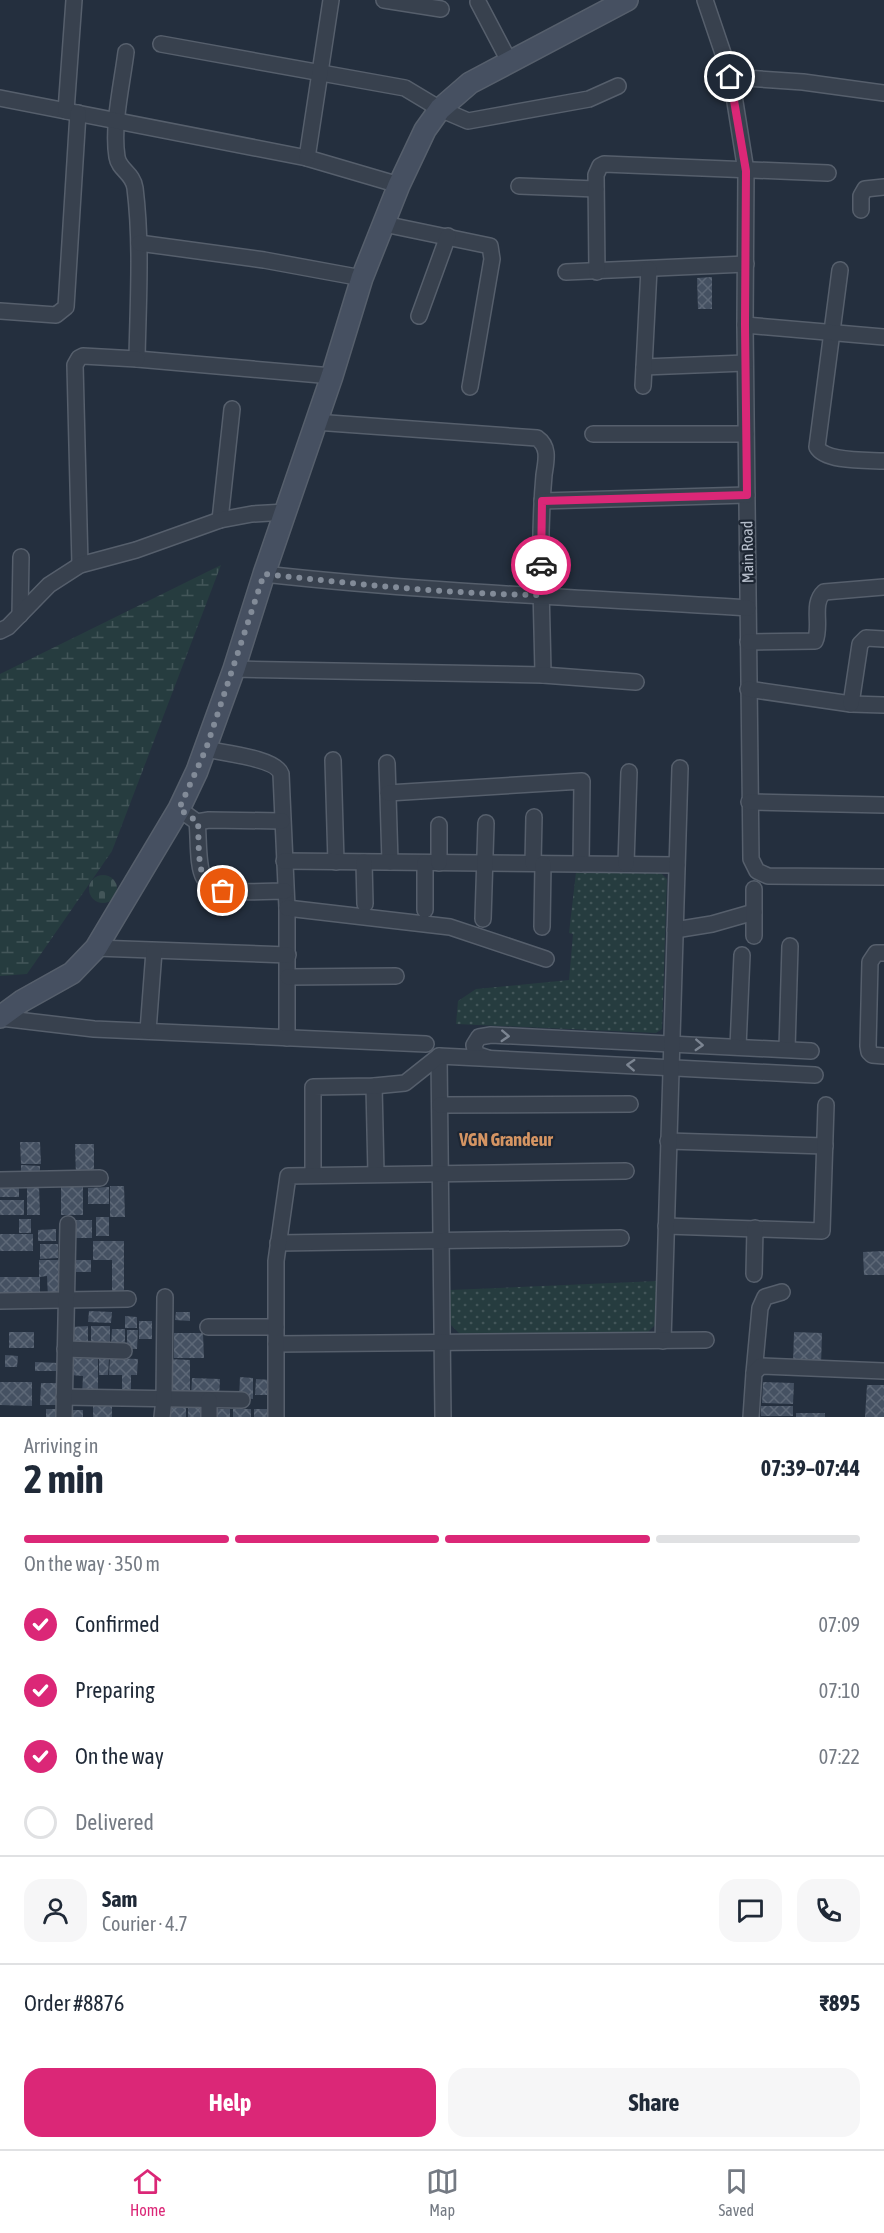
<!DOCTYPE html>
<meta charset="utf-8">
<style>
body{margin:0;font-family:"Asap Condensed",sans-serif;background:#f6f6f7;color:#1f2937;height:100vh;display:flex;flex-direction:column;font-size:22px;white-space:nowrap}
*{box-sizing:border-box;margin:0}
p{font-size:20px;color:#747a83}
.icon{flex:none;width:33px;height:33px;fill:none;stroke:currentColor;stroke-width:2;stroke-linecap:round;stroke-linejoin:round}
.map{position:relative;height:1417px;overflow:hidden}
.panel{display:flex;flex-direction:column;background:#fff;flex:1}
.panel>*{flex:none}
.pin{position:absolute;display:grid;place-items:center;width:51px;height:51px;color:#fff;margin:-26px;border:3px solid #fff;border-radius:50%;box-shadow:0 2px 6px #0007}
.courier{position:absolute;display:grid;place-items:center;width:60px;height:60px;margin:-30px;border:4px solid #db2777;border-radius:50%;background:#fff;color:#222;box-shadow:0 2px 8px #0007}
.overview em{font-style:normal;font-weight:700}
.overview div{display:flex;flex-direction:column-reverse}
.overview{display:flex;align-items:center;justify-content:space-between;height:102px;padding:0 24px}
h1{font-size:39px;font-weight:700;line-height:45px}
.bar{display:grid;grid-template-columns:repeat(4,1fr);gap:9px 6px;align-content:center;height:72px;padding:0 24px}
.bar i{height:8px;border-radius:4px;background:#e0e1e3}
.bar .selected{background:#db2777}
.bar p{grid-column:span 4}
.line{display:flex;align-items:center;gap:15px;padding:0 24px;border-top:2px solid #e0e1e3}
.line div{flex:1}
.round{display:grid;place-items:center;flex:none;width:63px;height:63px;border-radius:18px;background:#f6f6f7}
ol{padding:0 24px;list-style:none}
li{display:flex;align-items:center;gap:18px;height:66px}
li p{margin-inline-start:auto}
li .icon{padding:6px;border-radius:50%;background:#db2777;color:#fff;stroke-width:4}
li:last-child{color:#747a83}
li i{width:33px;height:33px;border:3px solid #e0e1e3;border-radius:50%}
.cta{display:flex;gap:12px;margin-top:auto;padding:12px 24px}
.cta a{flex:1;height:69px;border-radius:18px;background:#db2777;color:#fff;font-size:24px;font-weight:700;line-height:69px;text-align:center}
.cta a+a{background:#f6f6f7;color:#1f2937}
.dock{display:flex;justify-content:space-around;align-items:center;height:84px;border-top:2px solid #e0e1e3;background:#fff;font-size:16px;color:#747a83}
.dock a{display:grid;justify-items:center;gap:3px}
.dock .selected{color:#db2777}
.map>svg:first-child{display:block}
</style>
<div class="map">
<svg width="884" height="1417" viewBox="0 0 884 1417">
<defs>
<pattern id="wetland-marsh" width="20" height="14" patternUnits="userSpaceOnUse" patternTransform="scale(1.5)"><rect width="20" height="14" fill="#263c3f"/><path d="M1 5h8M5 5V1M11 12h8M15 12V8" fill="none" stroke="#435659"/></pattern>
<pattern id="cemetery-stones" width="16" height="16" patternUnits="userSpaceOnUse" patternTransform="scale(1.5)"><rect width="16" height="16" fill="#263c3f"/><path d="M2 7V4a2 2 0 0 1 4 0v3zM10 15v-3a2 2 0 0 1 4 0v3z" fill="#435659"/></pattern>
<pattern id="park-dots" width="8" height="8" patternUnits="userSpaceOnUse" patternTransform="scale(1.5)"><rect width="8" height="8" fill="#263c3f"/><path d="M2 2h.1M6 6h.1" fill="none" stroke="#435659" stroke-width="1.8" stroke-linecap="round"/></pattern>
<pattern id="building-cross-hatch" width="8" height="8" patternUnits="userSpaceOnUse" patternTransform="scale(1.5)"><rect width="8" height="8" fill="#455162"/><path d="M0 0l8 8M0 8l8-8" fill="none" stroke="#5d6877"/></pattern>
</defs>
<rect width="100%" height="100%" fill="#242f3e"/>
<path fill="url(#wetland-marsh)" d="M221,565L112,851L27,974L0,976V674Z"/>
<circle fill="url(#cemetery-stones)" cx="103" cy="889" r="14"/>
<g fill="url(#park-dots)">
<path d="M576,872L661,873L667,879L662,1029L656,1033L456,1024L458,1001L476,989L569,980L573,934L569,933Z"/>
<path d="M657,1281L655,1325L648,1332L461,1335L450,1324V1290Z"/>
</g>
<g fill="url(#building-cross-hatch)">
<path d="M712,277V309H698L697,278Z"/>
<path d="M20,1142H40L41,1164H21Z"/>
<path d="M75,1144H94V1177H76Z"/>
<path d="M21,1165L40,1166V1178H21Z"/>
<rect x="0" y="1181" width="19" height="16"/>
<rect x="61" y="1183" width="22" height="32"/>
<path d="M39,1185L40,1215H27V1186Z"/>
<path d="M110,1186H124L125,1217H110Z"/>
<path d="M109,1187V1204H88V1188Z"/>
<rect x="0" y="1200" width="24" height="15"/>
<rect x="96" y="1217" width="13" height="19"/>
<rect x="19" y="1219" width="12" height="14"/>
<rect x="74" y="1220" width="18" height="18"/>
<path d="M56,1229V1241H38V1230Z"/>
<rect x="0" y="1234" width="33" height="17"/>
<path d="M93,1241H124V1295H112V1260H93Z"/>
<path d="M40,1244H58V1258L40,1259Z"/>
<path d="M884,1251V1275H864L863,1252Z"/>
<path d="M39,1260H61L62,1297L48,1298L47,1276L39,1277Z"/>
<rect x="72" y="1260" width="19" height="12"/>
<rect x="0" y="1277" width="40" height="20"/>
<path d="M89,1311L112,1312L111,1323L88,1322Z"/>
<path d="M176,1312H190V1321L175,1320Z"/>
<path d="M125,1316L137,1317V1328H125Z"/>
<rect x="139" y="1321" width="13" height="18"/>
<path d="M88,1326V1346L71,1347V1327Z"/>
<rect x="91" y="1326" width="19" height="20"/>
<path d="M112,1329H125V1347H111Z"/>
<path d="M127,1330H138L137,1349H127Z"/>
<rect x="9" y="1332" width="25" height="16"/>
<path d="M794,1332L822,1333L821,1365L793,1364Z"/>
<path d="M174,1333H203L204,1358H174Z"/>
<path d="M5,1355L18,1356L17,1367H5Z"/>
<path d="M72,1358L98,1359V1395L82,1394L83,1376L71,1375Z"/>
<path d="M110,1358L138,1359L137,1375H131V1392L122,1391V1375H109Z"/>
<path d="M99,1359H109L108,1375H99Z"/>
<path d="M169,1359L190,1360V1397H168Z"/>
<path d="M35,1362L59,1363L58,1371H35Z"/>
<path d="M240,1377L253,1378V1399L239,1398Z"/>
<path d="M192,1378L220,1379L219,1398L191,1397Z"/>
<path d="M256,1379L271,1380L270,1395H255Z"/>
<path d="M0,1382H32V1406L0,1405Z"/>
<path d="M763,1382L794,1383L793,1404L762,1403Z"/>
<path d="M41,1383H57L56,1405H40Z"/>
<path d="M867,1385H884V1417H865Z"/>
<rect x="93" y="1406" width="19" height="11"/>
<rect x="167" y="1406" width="19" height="11"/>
<rect x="188" y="1406" width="19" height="11"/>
<rect x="761" y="1406" width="32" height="10"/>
<rect x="46" y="1409" width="15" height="8"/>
<rect x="211" y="1409" width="19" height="8"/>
<rect x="233" y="1409" width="18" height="8"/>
<rect x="254" y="1409" width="23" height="8"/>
<rect x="69" y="1410" width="14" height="7"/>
<rect x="796" y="1413" width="29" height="4"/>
</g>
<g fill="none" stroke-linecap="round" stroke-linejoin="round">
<defs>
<g id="street">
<path d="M384,0L441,9"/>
<path d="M705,0L731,77L746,171L745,325L751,859L757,871L768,876L884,877"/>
<path d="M478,2L509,61"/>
<path d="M161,44L405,88L440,109L468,121L589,99L618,86"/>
<path d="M126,52C122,84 112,126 117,157C119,170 133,173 135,188C142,245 138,302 137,359L332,376"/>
<path d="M731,77L803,82L884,93"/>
<path d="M0,98L307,158L399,185"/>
<path d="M66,111L74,0"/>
<path d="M307,158L331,0"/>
<path d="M519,186L596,189"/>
<path d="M861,210V196L865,189L884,187"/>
<path d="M384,224L490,246L492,259L470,387"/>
<path d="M139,243L264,260L362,278"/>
<path d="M840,270L817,447C825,462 867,460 884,461"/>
<path d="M566,272L746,264"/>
<path d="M597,272L596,175L600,166L604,164L828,173"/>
<path d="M0,311L56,315L66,307L78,113"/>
<path d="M419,316L448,236"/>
<path d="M745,325L884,337"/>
<path d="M644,367L745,363"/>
<path d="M643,386L649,269"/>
<path d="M315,422L537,438C550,447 546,461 544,475C538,542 542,609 543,675"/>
<path d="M593,434H746"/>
<path d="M542,501L747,495"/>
<path d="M220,520L232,409"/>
<path d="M80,565L75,365L79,358L83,356L137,359"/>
<path d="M264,574C425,592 586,598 748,608"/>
<path d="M20,615L21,557"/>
<path d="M0,631L8,627L49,585L80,565L136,550L220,520L252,514L286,512"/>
<path d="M748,642L815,641C822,626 811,604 824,592L884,587"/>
<path d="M234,669L543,675L636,682"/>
<path d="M748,689L851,704L884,705"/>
<path d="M851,704L860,644L866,638L884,639"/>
<path d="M206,749C223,753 276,758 281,774L287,908V1038"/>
<path d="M333,760L336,862"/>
<path d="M387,763L390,862"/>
<path d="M388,793L582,781L581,864"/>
<path d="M749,802L884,805"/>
<path d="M179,809L197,822C199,837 197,867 204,878C215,897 266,891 285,891"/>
<path d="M197,822L209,820L282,821"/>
<path d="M284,861L677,865"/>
<path d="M364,862L365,904"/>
<path d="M425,863V910"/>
<path d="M439,863V825"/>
<path d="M533,863L534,817"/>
<path d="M626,864L629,772"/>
<path d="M287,908L450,927L546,959"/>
<path d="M483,919L486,823"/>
<path d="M542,927L543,864"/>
<path d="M675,930L712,924L754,912"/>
<path d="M754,936V889"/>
<path d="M96,948L288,955"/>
<path d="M884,953H876L870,962L868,1046L869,1052L872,1055L884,1056"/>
<path d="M288,977L396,976"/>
<path d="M0,1018L94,1029L426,1044"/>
<path d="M148,1031L154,951"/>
<path d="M738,1047L742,955"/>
<path d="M787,1049L790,946"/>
<path d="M439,1056L443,1417"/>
<path d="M488,1058L476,1054L474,1045L479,1037L491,1035L811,1051"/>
<path d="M374,1086L376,1174"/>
<path d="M440,1105L630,1104"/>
<path d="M668,1141L825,1146"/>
<path d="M313,1175V1087L374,1086L405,1083L439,1056L815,1075"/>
<path d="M0,1180L100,1178"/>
<path d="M666,1226L822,1231L826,1105"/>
<path d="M278,1243L621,1238"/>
<path d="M754,1274L755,1228"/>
<path d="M0,1301L128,1299"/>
<path d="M208,1327H276"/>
<path d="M663,1341L680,768"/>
<path d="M276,1344L706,1340"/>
<path d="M65,1349L124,1351"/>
<path d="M754,1373L760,1308L765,1297L782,1292"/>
<path d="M64,1397L242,1400"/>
<path d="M64,1417L68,1224"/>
<path d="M162,1417L164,1399L165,1297"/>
<path d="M209,1417V1400"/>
<path d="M276,1417V1261L288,1176L626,1171"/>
<path d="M751,1417L754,1373L761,1366L884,1371"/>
</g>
<path id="secondary" d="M0,1017L22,1001L72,973L96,948L179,809L197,771L234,669L264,574L332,376L362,278L399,185L425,130L440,109L470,83L627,0"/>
</defs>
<use href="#street" stroke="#565f6c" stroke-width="18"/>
<use href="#secondary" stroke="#565f6c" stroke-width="24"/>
<use href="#street" stroke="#38414e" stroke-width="15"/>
<use href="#secondary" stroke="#465061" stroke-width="21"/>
</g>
<defs><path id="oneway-chevron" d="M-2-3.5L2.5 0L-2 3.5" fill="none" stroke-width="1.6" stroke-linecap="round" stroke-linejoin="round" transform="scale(1.5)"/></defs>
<g stroke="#7c8592">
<use href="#oneway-chevron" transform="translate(505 1036) rotate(3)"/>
<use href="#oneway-chevron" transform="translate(699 1045) rotate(3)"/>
<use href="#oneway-chevron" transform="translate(631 1065) rotate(-177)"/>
</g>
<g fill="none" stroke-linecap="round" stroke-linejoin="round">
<path stroke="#828b98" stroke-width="6" stroke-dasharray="0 10.8" d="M223,891C217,888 210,886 206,881C197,870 199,837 198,822L179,809L206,749L264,574C356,584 448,594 541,595V565"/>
<path stroke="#db2777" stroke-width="8" d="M541,565L542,501L747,495L745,325L746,171L730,77"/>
</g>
<g text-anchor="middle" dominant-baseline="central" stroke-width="4.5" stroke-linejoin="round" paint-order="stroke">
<g font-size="16" fill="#b4bcc9" stroke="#1d2633">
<text transform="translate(747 552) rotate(-91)">Main Road</text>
</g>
<g font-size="18" font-weight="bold" fill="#d59563" stroke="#1d2633">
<text x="506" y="1139">VGN Grandeur</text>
</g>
</g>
</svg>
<div class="pin" style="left:223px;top:891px;background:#ea580c"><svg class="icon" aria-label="bag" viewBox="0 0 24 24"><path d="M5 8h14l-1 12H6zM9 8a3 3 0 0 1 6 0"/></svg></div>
<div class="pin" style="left:730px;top:77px;background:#1f2937"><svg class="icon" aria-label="home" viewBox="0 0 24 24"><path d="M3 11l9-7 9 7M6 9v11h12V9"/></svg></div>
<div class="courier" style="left:541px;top:565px"><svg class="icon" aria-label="car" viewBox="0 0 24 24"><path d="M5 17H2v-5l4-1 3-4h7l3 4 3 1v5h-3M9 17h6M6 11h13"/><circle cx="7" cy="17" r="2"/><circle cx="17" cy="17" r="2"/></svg></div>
</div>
<section class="panel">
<div class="overview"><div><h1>2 min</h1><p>Arriving in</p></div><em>07:39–07:44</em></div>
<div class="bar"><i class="selected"></i><i class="selected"></i><i class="selected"></i><i></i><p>On the way · 350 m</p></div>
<ol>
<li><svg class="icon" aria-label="check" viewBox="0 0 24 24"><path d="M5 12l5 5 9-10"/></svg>Confirmed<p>07:09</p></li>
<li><svg class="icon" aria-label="check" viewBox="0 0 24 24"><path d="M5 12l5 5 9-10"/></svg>Preparing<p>07:10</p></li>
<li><svg class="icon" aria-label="check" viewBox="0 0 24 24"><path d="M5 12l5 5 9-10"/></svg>On the way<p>07:22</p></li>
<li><i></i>Delivered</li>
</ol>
<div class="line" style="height:108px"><a class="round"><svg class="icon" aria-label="person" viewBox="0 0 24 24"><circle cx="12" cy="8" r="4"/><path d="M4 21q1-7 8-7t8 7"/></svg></a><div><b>Sam</b><p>Courier · 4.7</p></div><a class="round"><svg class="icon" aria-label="chat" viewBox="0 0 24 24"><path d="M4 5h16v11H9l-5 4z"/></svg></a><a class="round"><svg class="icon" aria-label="phone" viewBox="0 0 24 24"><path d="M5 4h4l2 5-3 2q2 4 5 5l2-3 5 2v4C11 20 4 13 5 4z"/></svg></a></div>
<div class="line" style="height:78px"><div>Order #8876</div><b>₹895</b></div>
<div class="cta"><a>Help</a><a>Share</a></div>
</section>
<nav class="dock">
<a class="selected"><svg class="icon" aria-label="home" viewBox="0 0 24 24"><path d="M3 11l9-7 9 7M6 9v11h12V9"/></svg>Home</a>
<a><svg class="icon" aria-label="map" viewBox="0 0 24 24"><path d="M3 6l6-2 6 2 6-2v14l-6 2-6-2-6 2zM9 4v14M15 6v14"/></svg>Map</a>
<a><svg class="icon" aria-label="saved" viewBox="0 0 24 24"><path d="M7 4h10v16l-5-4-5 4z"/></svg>Saved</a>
</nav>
